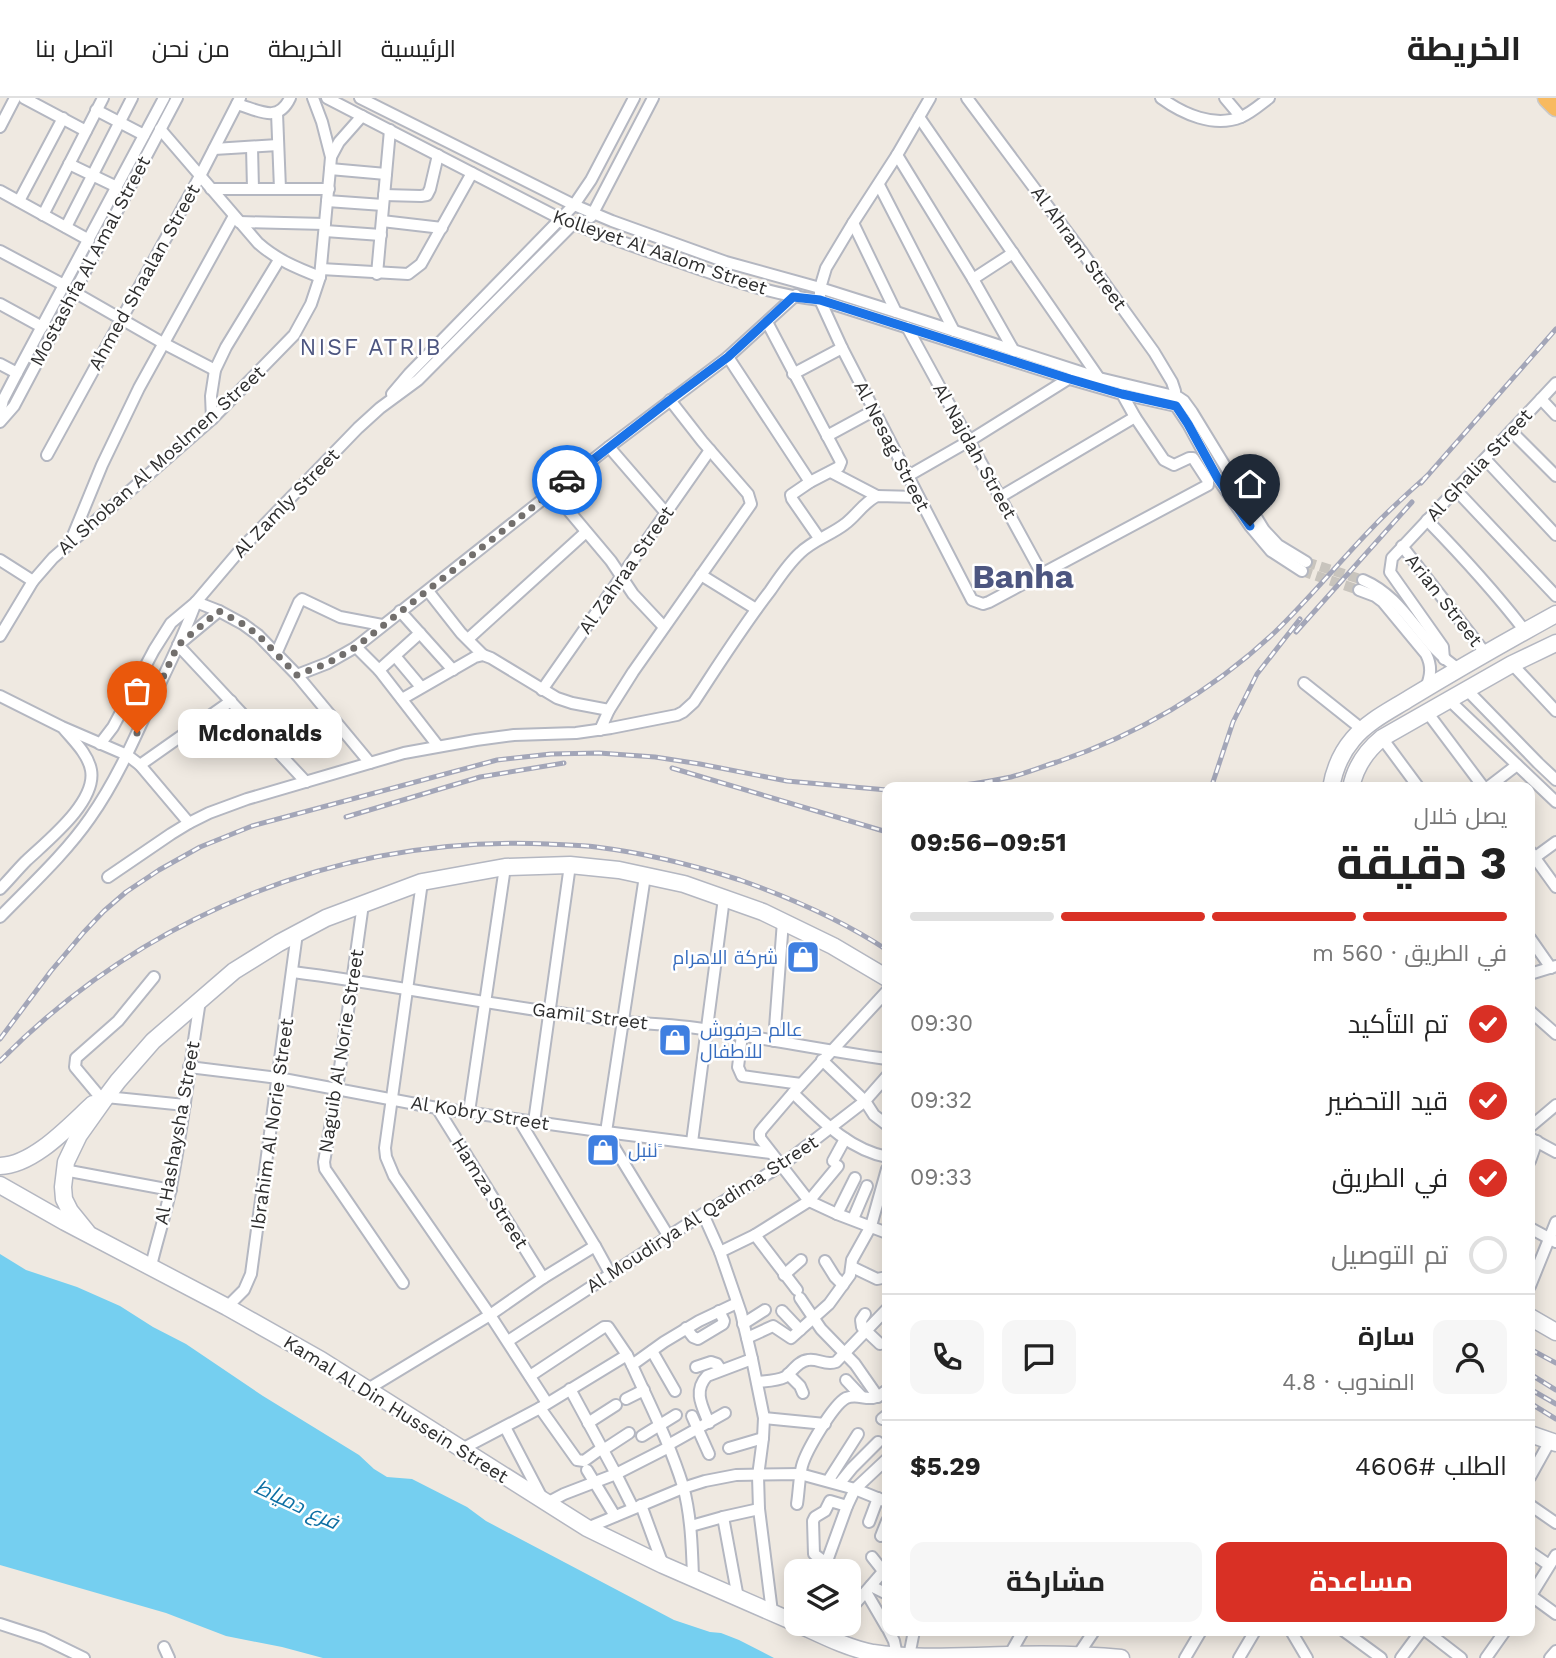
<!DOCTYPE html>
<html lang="ar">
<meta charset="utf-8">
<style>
body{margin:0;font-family:"Work Sans",Cairo,sans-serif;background:#f6f6f6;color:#222;direction:rtl;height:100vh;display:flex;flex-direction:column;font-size:26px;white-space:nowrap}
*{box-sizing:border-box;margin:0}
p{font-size:23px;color:#767676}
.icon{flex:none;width:38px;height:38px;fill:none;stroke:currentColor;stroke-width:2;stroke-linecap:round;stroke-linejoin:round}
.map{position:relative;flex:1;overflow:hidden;direction:ltr}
.sheet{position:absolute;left:882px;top:684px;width:653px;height:854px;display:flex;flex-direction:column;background:#fff;border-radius:14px;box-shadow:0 4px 18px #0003;direction:rtl}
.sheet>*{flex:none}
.buttons{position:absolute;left:784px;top:1461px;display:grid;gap:14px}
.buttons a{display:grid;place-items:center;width:77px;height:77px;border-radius:14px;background:#fff;box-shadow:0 4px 18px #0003;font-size:35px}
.pin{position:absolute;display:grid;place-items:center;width:60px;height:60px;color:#fff;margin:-72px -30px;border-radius:50% 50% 50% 0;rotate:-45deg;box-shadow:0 0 7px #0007}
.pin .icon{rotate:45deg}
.courier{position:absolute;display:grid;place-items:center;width:70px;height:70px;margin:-35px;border:5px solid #1a73e8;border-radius:50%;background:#fff;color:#222;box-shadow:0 2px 9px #0007}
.bubble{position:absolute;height:49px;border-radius:14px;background:#fff;box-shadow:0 4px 18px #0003;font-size:23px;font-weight:700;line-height:49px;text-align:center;direction:rtl}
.head em{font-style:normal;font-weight:700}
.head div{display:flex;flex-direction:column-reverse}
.head{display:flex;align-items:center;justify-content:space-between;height:119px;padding:0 28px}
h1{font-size:46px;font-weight:700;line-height:52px}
.bar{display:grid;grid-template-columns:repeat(4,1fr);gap:10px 7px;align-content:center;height:84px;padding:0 28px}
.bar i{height:9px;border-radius:5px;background:#e0e0e0}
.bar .selected{background:#d93025}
.bar p{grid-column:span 4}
.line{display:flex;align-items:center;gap:18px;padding:0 28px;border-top:2px solid #e0e0e0}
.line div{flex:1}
.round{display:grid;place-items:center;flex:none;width:74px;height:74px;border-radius:14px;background:#f6f6f6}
ol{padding:0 28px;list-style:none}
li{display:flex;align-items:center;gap:21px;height:77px}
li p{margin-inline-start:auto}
li .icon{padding:7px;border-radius:50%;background:#d93025;color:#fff;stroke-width:4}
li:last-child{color:#767676}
li i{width:38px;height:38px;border:4px solid #e0e0e0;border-radius:50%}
.primary-button{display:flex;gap:14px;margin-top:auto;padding:14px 28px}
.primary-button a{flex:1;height:80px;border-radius:14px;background:#d93025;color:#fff;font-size:28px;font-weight:700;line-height:80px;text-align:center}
.primary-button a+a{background:#f6f6f6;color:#222}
header{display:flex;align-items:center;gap:42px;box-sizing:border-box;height:98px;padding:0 35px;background:#fff;border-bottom:2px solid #e0e0e0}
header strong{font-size:33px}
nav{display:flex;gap:38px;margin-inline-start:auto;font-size:24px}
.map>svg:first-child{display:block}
</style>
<header>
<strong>الخريطة</strong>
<nav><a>الرئيسية</a><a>الخريطة</a><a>من نحن</a><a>اتصل بنا</a></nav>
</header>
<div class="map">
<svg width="1556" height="1560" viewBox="0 0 1556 1560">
<rect width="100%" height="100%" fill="#efe9e1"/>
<path fill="#75cff0" d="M0,1156L26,1172L77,1189L120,1208L153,1229L186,1246L263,1298L359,1357L374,1371L387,1379L412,1381L467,1409L486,1423L674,1522L710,1534L721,1535L739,1542L774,1560H323L282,1549L226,1538L166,1515L0,1467Z"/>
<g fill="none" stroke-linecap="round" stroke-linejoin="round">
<g stroke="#c8c4bd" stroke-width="10" stroke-dasharray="10 5" stroke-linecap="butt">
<path d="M1306,464L1363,482"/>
<path d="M1302,473L1359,492"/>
</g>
<defs>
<g id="minor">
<path d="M24,0L86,33"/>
<path d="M327,0L561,121C600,137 639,150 679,164C725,180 772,197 820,202L1070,281L1122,296L1176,308L1188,326L1218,381L1250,428L1271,453L1302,473"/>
<path d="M360,0L574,107L612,123L726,164L820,190L896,214L1099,280L1178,299L1184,303L1192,314L1264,432L1278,447L1306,464"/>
<path d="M930,0L897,57L973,181L1014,253"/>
<path d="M967,0L1082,154L1154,254L1172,284L1175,293V301"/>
<path d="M1161,0C1183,16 1214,30 1241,19C1251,15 1261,6 1269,0"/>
<path d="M1225,0L1241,19"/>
<path d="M237,6C258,12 278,26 290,0"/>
<path d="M96,12L144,37"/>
<path d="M277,15L280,91"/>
<path d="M919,19L1099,280"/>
<path d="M0,29L15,0"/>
<path d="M160,31L258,145C277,162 297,170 320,179"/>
<path d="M252,49L253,91"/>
<path d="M214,51L278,47"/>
<path d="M897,57L853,125L826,170L820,190V202L842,250L972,502L983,506L989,504L1208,387V383L1193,360H1189L1174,367L1164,362L1135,319L1121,294"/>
<path d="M331,59L339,44L362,18"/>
<path d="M69,66L117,89"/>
<path d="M330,71L386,76"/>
<path d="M879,87L954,233"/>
<path d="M211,91H329"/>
<path d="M0,93L89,142"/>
<path d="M384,97L421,98L427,97L430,91L438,57"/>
<path d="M19,103L63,20"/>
<path d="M327,103L383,107"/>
<path d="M43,117L103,0"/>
<path d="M591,119L653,0"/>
<path d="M382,123L442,130"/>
<path d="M239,124L325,126"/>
<path d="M853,125L896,214"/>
<path d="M66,129L132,0"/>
<path d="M325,133L381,137"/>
<path d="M0,153L64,187"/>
<path d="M321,171L408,176L421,166L472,75"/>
<path d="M377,176L390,32"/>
<path d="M973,181L1013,155"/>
<path d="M74,194L163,245L215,272"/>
<path d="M0,206L42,229"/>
<path d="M767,224L841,364L839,369L810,384L791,397L792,401L819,440"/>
<path d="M907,229L1042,476"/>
<path d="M728,259L810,384"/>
<path d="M0,266L17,275"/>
<path d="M793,276L842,250"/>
<path d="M392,296L409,276L574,107L591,82L634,0"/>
<path d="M1541,301L1556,317"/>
<path d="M0,315L3,302L17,275L164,0"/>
<path d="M212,321L211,298L215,272L226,249L279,162"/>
<path d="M0,324L14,308L177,0"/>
<path d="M1511,333L1556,378"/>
<path d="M827,338L873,313"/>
<path d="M609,349L666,415"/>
<path d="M47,357L200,78L240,0"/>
<path d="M1485,361L1556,437"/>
<path d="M831,374L877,398"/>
<path d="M908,378L969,343L1073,278"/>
<path d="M1455,391L1556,498"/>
<path d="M553,394L611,463L633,496L664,529"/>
<path d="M1000,399L1135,319"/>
<path d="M1427,422C1462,458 1495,494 1525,533"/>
<path d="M72,440L102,367L139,290L234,118"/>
<path d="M1402,448L1486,556"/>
<path d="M0,462L33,483"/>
<path d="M701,477L756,511"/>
<path d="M1363,482C1407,501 1420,547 1459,571"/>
<path d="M1359,492L1375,498L1383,504L1426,556C1432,568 1431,577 1426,590"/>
<path d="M428,493L461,535L483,557"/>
<path d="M196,504L219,513L243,526L258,537L297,577L370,665"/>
<path d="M219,513L178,547L306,684"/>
<path d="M400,513L453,572"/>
<path d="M0,538L33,483L53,460L212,321L294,237L311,206L320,179L330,71L331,59L322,24L313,0"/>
<path d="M468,541L586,434"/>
<path d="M356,549L379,572L438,648"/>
<path d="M276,556L299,504L302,501L340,519L382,527"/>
<path d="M395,558L421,589"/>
<path d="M1444,561L1443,549L1390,474L1392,460L1556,285"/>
<path d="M1512,566L1556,613"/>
<path d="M379,572L420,535"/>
<path d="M297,577L328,565L356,549L609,349L728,259L796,197"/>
<path d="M1304,585L1363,632"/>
<path d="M542,592L710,352"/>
<path d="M1467,592L1538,665L1556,682"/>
<path d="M0,598L62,629L127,657L140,667L189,725"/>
<path d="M402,601L475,559L483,557L491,560L557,600L572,605L609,612"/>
<path d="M1449,602L1556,704"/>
<path d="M1427,614L1484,690"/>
<path d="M600,632L609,612L633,574L751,406L748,396L702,343L670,302"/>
<path d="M1382,640L1419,690"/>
<path d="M100,646L113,629L154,552L171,525L196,504L241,451L358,330L380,310L418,282L573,126"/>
<path d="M140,667L231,603"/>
<path d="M1487,690L1517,667"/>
<path d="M1530,753L1556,789"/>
<path d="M1530,763L1556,744"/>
<path d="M108,779L171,736L189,725L209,715L247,701L404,655L476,642L514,637L576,635L611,630L677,617L683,614L694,604C719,566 743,528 770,493C779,480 788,466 800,455C813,442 831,437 845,426C857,417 863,405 877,398L918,399"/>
<path d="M422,784L385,1050L386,1059L394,1078L490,1217L547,1305"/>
<path d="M0,791C9,782 17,772 26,763C47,743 97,704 91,672C88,656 74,643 64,631"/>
<path d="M363,806L337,991L324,1064L325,1071L403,1185"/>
<path d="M0,819C31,787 65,756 90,720C116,683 134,642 152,602C168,569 184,538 196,504"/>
<path d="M1530,840L1551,870"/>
<path d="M293,874C379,885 465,902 551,914C575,917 600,921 624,924C653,926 681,927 709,932C769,941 827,953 887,961"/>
<path d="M1530,876L1556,868"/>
<path d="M887,893L793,995L763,1030L760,1034V1040L809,1103L837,1116L887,1135"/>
<path d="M1530,913L1556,936"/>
<path d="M742,937L738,969L742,978L801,986"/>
<path d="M774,943L783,823"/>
<path d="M822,962L865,1003L874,1017L887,1027"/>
<path d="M189,969L278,980L437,1010L606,1034L771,1055"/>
<path d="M793,995C821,1022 848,1051 887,1059"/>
<path d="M100,999L75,969L76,960L118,923L154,879"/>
<path d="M106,999L185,1007"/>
<path d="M437,1010L543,1180"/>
<path d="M469,1014L505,769"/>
<path d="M519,1022L595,1148L611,1177"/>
<path d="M534,1024L570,767"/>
<path d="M1530,1029L1556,1007"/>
<path d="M606,1034L645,778"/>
<path d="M611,1035V1039L614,1049L669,1139"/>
<path d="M1530,1040L1556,1054"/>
<path d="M692,1044L724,800"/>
<path d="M833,1063L845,1041"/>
<path d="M1530,1063L1537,1043"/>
<path d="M64,1072L171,1092"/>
<path d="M703,1116L720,1154L741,1215L752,1261L764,1320L763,1340L758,1378L759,1411L772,1514"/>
<path d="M837,1116L855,1080"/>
<path d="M853,1121L867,1088"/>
<path d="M1530,1130L1556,1144"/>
<path d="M755,1137L797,1192"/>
<path d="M720,1154L755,1137L809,1103L838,1068"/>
<path d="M825,1163L835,1179L843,1187"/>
<path d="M151,1168C157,1142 166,1116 171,1089C183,1028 190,965 200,903"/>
<path d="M852,1169L877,1181L887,1179"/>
<path d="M784,1177L801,1162"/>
<path d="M1530,1188L1556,1124"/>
<path d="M800,1200L821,1231L855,1266L878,1299"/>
<path d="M227,1209L244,1192L251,1176L297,835"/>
<path d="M782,1213L800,1232"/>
<path d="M865,1216L861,1222L862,1229L880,1246"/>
<path d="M743,1226L765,1212"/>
<path d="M686,1230L693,1239L698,1241L723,1226L724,1223L719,1213"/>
<path d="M747,1240L773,1228L791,1240L829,1206L850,1177L852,1162L871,1128L887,1071"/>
<path d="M508,1243L703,1116L782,1067L865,1003L887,978"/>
<path d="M652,1253L675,1293"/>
<path d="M632,1267L664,1244L699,1223L737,1205"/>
<path d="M696,1269L711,1264L717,1266L721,1272"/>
<path d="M788,1276L800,1288L803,1295"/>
<path d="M530,1278L604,1229H608L627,1257L632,1267C650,1307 670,1346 683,1388C691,1417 692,1449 693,1479"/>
<path d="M846,1282L861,1298"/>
<path d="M757,1284C766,1283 777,1283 785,1279C792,1274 798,1263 808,1262C818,1260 825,1268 836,1264L887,1211"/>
<path d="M368,1291L490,1217L543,1180L595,1148"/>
<path d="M570,1291L616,1376L633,1410"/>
<path d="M626,1301L644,1292"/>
<path d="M540,1310L577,1362L584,1363L602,1350"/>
<path d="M692,1318L709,1356"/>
<path d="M764,1320L825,1326"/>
<path d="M882,1321L887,1317"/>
<path d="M588,1325L616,1307"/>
<path d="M709,1325C702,1308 693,1293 707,1278L752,1261"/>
<path d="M505,1329L541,1398"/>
<path d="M642,1338L676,1317"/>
<path d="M668,1347L725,1315"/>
<path d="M729,1350L763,1340"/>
<path d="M462,1351L540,1310L627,1257"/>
<path d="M603,1352L629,1335"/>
<path d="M587,1372L615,1418"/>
<path d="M1530,1379L1550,1343"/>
<path d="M828,1383L858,1336"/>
<path d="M839,1386L852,1370L878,1344"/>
<path d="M547,1405L564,1396L616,1376L669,1349"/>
<path d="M797,1406C799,1393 799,1380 802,1368C806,1353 833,1307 846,1300C856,1296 863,1301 873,1300C878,1299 883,1295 887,1292"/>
<path d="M641,1407L663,1467"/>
<path d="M1530,1407L1556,1425"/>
<path d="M723,1419L738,1500"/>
<path d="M869,1424L878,1400"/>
<path d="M691,1428L723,1419L759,1411"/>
<path d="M587,1430L683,1390L705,1383L736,1377L800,1376L855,1391L887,1404"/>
<path d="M881,1438L887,1423"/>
<path d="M1530,1454L1549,1467"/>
<path d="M872,1459L883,1473"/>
<path d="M825,1464L814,1456L813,1423L815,1419L825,1413L830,1403L847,1408"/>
<path d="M823,1474L847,1408L855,1391L887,1361"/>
<path d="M871,1488L887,1496"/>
<path d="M866,1494L887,1530"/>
<path d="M1530,1497L1556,1516"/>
<path d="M1530,1499L1556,1457"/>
<path d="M849,1513L887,1469"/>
<path d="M0,1526L43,1540L84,1560"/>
<path d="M889,1533L894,1543L897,1557"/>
<path d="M1291,1533L1307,1560"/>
<path d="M1344,1533L1381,1560"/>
<path d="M1426,1533L1461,1560"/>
<path d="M826,1539L837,1526"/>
<path d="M164,1549L169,1560"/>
<path d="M1010,1556L1023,1533"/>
<path d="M1078,1557L1094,1533"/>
<path d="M909,1558L914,1533"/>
<path d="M1185,1560L1201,1533"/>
<path d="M1239,1560L1255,1533"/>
<path d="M1401,1560L1421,1533"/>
<path d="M1486,1560L1505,1533"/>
<path d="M1550,1560L1556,1553"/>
</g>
<g id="secondary">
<path d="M1331,690C1334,672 1341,655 1353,641C1368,623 1391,612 1410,600C1458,571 1507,543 1556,516"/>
<path d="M1351,690C1355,669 1366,653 1382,640L1512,566L1556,545"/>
<path d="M0,1068C34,1067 69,1028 93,1006"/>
<path d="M0,1087L65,1124L227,1209L321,1262L587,1430L663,1467L796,1525"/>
<path d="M87,1134L70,1113L64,1101L63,1089L66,1064L79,1037L106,999L118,983L153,943L234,873L279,845L326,820L422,784L505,769L570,767L619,772L684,786L763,814L833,848L887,880"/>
<path d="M1530,1219L1556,1234"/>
<path d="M1530,1336L1556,1345"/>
<path d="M798,1526C822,1537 847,1550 873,1555C906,1560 942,1559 976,1558C1024,1556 1073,1555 1121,1560"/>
</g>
<path id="trunk" d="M1547,0L1556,9"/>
</defs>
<use href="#minor" stroke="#b4b7c1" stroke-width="14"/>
<use href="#secondary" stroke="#b4b7c1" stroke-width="19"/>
<use href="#trunk" stroke="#c9c9c9" stroke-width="21"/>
<use href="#minor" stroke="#fff" stroke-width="10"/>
<use href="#secondary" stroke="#fff" stroke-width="16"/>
<use href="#trunk" stroke="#f8ba60" stroke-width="18"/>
<defs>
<g id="rail">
<path d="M1421,385L1556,231"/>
<path d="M1296,534L1412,404"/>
<path d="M672,670L887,734"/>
<path d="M937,690C962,688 987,684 1011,679C1026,675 1041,669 1057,664C1139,636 1212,593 1275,534C1309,501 1340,463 1373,429C1390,411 1409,394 1428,377"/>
<path d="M1211,690L1233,624L1257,576L1300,521"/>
<path d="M346,719L480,679L564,665"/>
<path d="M0,941L51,873L84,834L104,813L126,794L159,772L200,749L252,728L497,662L551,656L599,655L655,659L700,666L787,683L887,692"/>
<path d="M0,963C145,816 342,737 548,746C564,747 580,747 596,749C645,755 693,767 740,782C791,800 842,822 887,852"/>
<path d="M1530,1251L1556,1265"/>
<path d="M1530,1276L1556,1292"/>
<path d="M1530,1291L1556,1306"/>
<path d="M1530,1305L1556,1321"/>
</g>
</defs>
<use href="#rail" stroke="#a3a6b8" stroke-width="5"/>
<use href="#rail" stroke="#fff" stroke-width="2.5" stroke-dasharray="8" stroke-linecap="butt"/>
</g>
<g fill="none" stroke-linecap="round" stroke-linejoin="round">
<path stroke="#726f6d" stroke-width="7" stroke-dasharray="0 12.6" d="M137,635L178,547L219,513L243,526L258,537L297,577L328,565L356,549L567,382"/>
<path stroke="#1a73e8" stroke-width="9" d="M567,382L670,302L728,259L793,199L820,202L1070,281L1122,296L1176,308L1188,326L1218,381L1250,428"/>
</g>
<defs>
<symbol id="shop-square" viewBox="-11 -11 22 22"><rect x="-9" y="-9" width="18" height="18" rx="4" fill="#3f7fe0" stroke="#fff"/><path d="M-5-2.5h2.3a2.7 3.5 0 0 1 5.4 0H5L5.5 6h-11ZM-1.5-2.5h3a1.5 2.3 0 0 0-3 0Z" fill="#fff"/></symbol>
</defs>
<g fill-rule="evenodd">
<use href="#shop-square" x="784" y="840" width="38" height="38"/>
<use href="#shop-square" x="656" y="923" width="38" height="38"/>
<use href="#shop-square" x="584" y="1033" width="38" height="38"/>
</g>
<g text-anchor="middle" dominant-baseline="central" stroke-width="5" stroke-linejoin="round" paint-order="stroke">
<g font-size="19" fill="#2e2e2e" stroke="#fff">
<text transform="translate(1079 150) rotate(54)">Al Ahram Street</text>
<text transform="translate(660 154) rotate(19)">Kolleyet Al Aalom Street</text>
<text transform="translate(90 163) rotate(-62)">Mostashfa Al Amal Street</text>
<text transform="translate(144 179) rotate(-61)">Ahmed Shaalan Street</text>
<text transform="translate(892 348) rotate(63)">Al Nesag Street</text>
<text transform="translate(975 353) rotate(61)">Al Najdah Street</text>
<text transform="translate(161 362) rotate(-42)">Al Shoban Al Moslmen Street</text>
<text transform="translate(1479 367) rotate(-47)">Al Ghalia Street</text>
<text transform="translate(286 405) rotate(-46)">Al Zamly Street</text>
<text transform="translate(626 472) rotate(-55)">Al Zahraa Street</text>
<text transform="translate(1444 502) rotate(52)">Arian Street</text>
<text transform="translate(590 918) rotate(7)">Gamil Street</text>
<text transform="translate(341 953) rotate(-81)">Naguib Al Norie Street</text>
<text transform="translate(480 1015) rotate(9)">Al Kobry Street</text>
<text transform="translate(272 1026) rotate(-82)">Ibrahim Al Norie Street</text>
<text transform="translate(177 1035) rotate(-80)">Al Hashaysha Street</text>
<text transform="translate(490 1095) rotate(58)">Hamza Street</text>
<text transform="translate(702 1116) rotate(-33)">Al Moudirya Al Qadima Street</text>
<text transform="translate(396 1311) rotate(32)">Kamal Al Din Hussein Street</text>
</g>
<g font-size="19" fill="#366cbe" stroke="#fff" text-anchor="start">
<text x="778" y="859" text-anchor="end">شركة الاهرام</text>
<text x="700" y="931">عالم حرفوش<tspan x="700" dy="22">للاطفال</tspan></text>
<text x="628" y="1052">لنبل ً</text>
</g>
<g font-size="21" font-style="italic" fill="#0d6fa3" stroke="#fff">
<text transform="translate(297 1406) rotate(25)">فرع دمياط</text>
</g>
<g font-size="23" letter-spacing="2" fill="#4d5680" stroke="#fff">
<text x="371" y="249">NISF ATRIB</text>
</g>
<g font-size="33" font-weight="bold" fill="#4d5680" stroke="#fff">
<text x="1023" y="478">Banha</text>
</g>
</g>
</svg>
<div class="buttons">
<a><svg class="icon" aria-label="layers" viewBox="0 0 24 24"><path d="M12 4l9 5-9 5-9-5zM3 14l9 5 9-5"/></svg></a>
</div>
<div class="pin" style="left:137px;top:635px;background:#ea580c"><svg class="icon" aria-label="bag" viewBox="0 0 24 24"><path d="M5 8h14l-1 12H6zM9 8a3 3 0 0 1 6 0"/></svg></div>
<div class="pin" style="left:1250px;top:428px;background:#1f2937"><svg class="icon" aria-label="home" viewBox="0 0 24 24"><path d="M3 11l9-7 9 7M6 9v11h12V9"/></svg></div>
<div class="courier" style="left:567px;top:382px"><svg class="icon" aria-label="car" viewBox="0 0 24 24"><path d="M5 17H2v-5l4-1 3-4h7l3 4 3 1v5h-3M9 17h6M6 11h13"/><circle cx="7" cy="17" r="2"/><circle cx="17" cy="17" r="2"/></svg></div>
<div class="bubble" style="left:178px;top:611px;width:164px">Mcdonalds</div>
<section class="sheet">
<div class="head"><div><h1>3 دقيقة</h1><p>يصل خلال</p></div><em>09:51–09:56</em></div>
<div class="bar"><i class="selected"></i><i class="selected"></i><i class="selected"></i><i></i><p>في الطريق · 560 m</p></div>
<ol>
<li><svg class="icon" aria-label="check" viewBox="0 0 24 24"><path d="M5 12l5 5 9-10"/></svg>تم التأكيد<p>09:30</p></li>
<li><svg class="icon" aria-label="check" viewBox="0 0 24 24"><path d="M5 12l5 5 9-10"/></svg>قيد التحضير<p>09:32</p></li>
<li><svg class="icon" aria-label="check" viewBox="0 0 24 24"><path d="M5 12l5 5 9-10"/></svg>في الطريق<p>09:33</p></li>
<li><i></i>تم التوصيل</li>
</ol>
<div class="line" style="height:126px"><a class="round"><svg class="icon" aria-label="person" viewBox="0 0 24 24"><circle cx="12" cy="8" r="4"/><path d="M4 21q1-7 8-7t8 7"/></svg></a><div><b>سارة</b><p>المندوب · 4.8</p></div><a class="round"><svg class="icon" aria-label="chat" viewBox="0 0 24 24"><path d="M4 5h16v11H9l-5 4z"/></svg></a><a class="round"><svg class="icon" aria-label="phone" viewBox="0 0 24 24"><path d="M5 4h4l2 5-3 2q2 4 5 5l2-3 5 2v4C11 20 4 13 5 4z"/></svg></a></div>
<div class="line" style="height:91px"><div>الطلب #4606</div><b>$5.29</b></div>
<div class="primary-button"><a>مساعدة</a><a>مشاركة</a></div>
</section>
</div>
